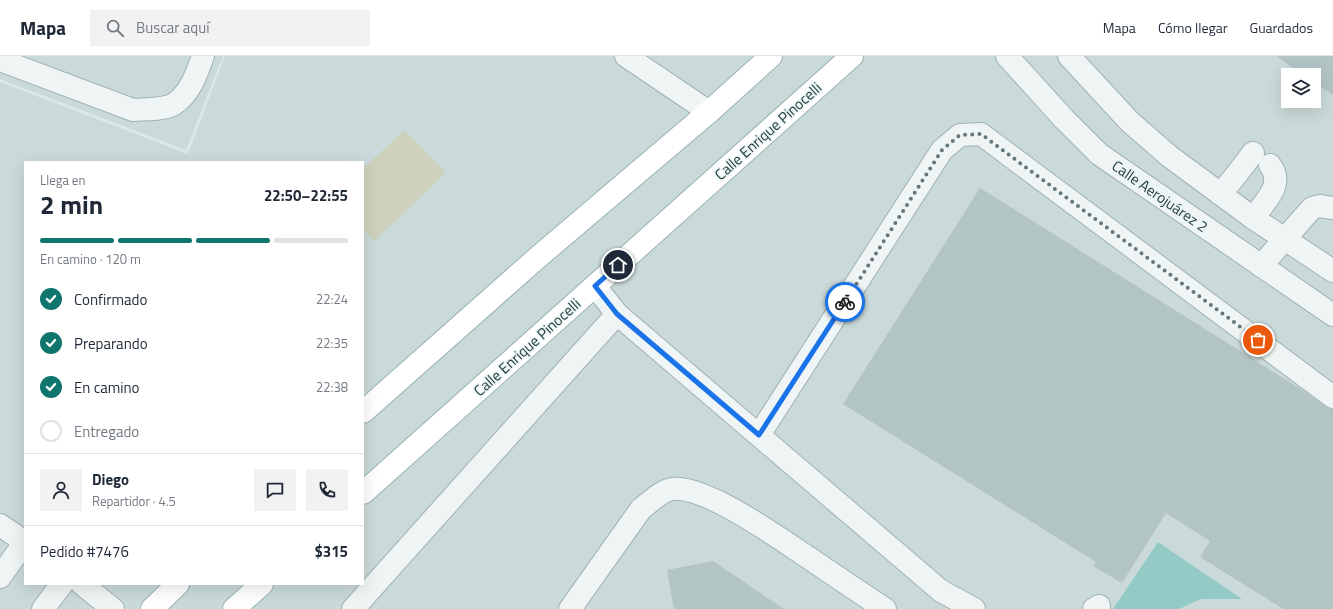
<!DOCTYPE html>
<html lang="es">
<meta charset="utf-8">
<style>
body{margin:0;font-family:"Titillium Web",sans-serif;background:#f2f2f3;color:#1f2937;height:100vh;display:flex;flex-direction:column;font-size:15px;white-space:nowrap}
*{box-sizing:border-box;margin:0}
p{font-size:13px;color:#747a83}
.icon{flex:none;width:22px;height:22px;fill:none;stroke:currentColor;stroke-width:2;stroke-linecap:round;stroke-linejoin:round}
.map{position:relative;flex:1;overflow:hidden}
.details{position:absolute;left:24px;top:105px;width:340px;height:424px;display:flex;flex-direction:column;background:#fff;border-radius:0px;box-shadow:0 4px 16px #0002}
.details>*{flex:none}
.buttons{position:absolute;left:1281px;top:12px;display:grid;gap:8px}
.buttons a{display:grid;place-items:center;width:40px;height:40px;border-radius:0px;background:#fff;box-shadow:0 4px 16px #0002;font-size:20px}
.pin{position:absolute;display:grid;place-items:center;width:34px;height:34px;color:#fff;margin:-17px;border:2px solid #fff;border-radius:50%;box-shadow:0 1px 4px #0007}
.courier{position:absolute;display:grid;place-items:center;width:40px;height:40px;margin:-20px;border:3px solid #1a73e8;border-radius:50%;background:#fff;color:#222;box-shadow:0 1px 5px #0007}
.overview em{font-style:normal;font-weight:700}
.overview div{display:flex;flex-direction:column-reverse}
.overview{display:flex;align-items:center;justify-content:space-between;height:68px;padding:0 16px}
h1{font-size:26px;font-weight:700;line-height:30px}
.bar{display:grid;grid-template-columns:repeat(4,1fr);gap:6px 4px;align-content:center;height:48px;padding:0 16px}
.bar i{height:5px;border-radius:3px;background:#e0e1e3}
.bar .on{background:#0f766e}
.bar p{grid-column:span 4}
.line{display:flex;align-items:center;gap:10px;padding:0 16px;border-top:1px solid #e0e1e3}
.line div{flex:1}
.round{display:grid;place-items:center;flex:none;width:42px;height:42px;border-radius:0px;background:#f2f2f3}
ol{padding:0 16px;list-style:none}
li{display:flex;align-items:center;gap:12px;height:44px}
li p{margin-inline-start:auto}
li .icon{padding:4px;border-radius:50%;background:#0f766e;color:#fff;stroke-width:4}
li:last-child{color:#747a83}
li i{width:22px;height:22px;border:2px solid #e0e1e3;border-radius:50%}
header{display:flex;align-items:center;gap:24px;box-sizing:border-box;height:56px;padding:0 20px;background:#fff;border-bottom:1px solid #e0e1e3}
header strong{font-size:19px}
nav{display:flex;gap:22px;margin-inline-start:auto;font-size:14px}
.search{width:280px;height:36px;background:#f2f2f3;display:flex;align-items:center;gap:10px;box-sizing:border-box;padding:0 14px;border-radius:0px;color:#747a83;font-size:15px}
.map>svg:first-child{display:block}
</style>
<header>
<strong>Mapa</strong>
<div class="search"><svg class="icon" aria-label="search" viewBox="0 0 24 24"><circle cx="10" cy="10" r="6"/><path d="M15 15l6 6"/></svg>Buscar aquí</div>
<nav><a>Mapa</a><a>Cómo llegar</a><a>Guardados</a></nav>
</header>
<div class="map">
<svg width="1333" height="553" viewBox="0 0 1333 553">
<rect width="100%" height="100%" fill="#dce7e7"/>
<g fill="#cad9d9" fill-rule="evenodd">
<path d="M0,0H223L186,94L0,23Z"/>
<path d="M225,0H1333V553H0V26L188,98ZM1288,19H1314V45H1288ZM25,106H363V528H25Z"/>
</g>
<path fill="#ced2bd" d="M405,74L446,117L374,185L363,173V112Z"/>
<path fill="#94cac6" d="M1158,486L1242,543H1201L1179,553H1113Z"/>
<g fill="#b3c4c4">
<path d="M1276,0H1333V39L1314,26V19H1304Z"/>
<path d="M980,132L1304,335L1326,351L1333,353V553H1283L1200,501L1210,485L1166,457L1122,527L1093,510L1096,506L843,348Z"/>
<path d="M713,505L784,553H674L667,514Z"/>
</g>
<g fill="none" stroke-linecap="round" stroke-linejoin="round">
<defs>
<g id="minor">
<path d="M626,0L709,56"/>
<path d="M1007,0L1064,63L1099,98L1333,259"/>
<path d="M1069,0L1130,66L1169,100L1253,162L1333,215"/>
<path d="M0,4L133,54C144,53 165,54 174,48C190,38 197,17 203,0"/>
<path d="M1220,138L1233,123L1253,97"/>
<path d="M1253,162C1265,145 1285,129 1270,109"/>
<path d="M1261,210L1312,152L1319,150L1333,152"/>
<path d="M617,258L941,535L974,553"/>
<path d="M759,379L942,94L960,79L981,78L1333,341"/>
<path d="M0,469L25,486"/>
<path d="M0,521L25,486"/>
<path d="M82,528L113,553"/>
<path d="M43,553L62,528"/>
<path d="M353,553L617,258L595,230"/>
<path d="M570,553L641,453C650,446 661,435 672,433C706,429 780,483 809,502C834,519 859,536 885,553"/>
<path d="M1094,553L1099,550"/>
</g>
<g id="major">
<path d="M363,356L537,202L709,56L771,0"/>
<path d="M363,437L852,0"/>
<path d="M152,553L178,528"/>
<path d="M234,553L262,528"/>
</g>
</defs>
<use href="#minor" stroke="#a1b1b1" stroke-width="24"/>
<use href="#major" stroke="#9bb3b4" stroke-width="24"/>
<use href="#minor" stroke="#eff5f5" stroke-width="22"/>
<use href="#major" stroke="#fff" stroke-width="22"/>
</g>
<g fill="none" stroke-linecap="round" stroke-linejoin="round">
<path stroke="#657879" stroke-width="4" stroke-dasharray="0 7.2" d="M845,246L942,94L960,79L981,78L1258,284"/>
<path stroke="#1a73e8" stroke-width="5" d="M618,209L595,230L617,258L759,379L845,246"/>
</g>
<g text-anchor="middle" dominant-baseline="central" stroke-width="3" stroke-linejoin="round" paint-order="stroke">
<g font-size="15" fill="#253d3e" stroke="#ebf5f5">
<text transform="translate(768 75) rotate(-42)">Calle Enrique Pinocelli</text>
<text transform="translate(1160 140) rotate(35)">Calle Aerojuárez 2</text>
<text transform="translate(527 291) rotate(-42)">Calle Enrique Pinocelli</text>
</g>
</g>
</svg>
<div class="buttons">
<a><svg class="icon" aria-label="layers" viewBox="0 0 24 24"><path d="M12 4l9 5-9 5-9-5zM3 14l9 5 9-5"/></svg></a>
</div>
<div class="pin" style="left:1258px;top:284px;background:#ea580c"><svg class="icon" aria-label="bag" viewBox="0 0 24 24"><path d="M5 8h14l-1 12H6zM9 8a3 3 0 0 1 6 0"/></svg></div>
<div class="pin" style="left:618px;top:209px;background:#1f2937"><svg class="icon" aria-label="home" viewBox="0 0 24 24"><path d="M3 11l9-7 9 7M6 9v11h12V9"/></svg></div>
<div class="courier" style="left:845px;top:246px"><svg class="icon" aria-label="bike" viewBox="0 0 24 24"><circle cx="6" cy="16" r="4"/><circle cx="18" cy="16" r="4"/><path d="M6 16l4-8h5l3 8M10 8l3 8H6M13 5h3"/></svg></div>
<section class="details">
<div class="overview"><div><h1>2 min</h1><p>Llega en</p></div><em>22:50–22:55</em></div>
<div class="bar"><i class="on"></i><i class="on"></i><i class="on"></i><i></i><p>En camino · 120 m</p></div>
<ol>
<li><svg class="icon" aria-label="check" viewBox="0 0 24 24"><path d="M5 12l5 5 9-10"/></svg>Confirmado<p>22:24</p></li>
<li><svg class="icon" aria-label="check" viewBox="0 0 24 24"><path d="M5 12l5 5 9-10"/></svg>Preparando<p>22:35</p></li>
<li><svg class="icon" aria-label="check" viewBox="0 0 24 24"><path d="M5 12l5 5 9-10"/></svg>En camino<p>22:38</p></li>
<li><i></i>Entregado</li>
</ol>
<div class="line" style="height:72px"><a class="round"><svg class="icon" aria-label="person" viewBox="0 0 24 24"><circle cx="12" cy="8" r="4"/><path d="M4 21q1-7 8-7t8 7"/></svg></a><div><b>Diego</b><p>Repartidor · 4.5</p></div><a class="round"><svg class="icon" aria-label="chat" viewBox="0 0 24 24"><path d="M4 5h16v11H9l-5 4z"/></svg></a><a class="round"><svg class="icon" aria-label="phone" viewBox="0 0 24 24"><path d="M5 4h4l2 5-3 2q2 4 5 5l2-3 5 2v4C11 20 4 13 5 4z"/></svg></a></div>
<div class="line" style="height:52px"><div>Pedido #7476</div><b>$315</b></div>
</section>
</div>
